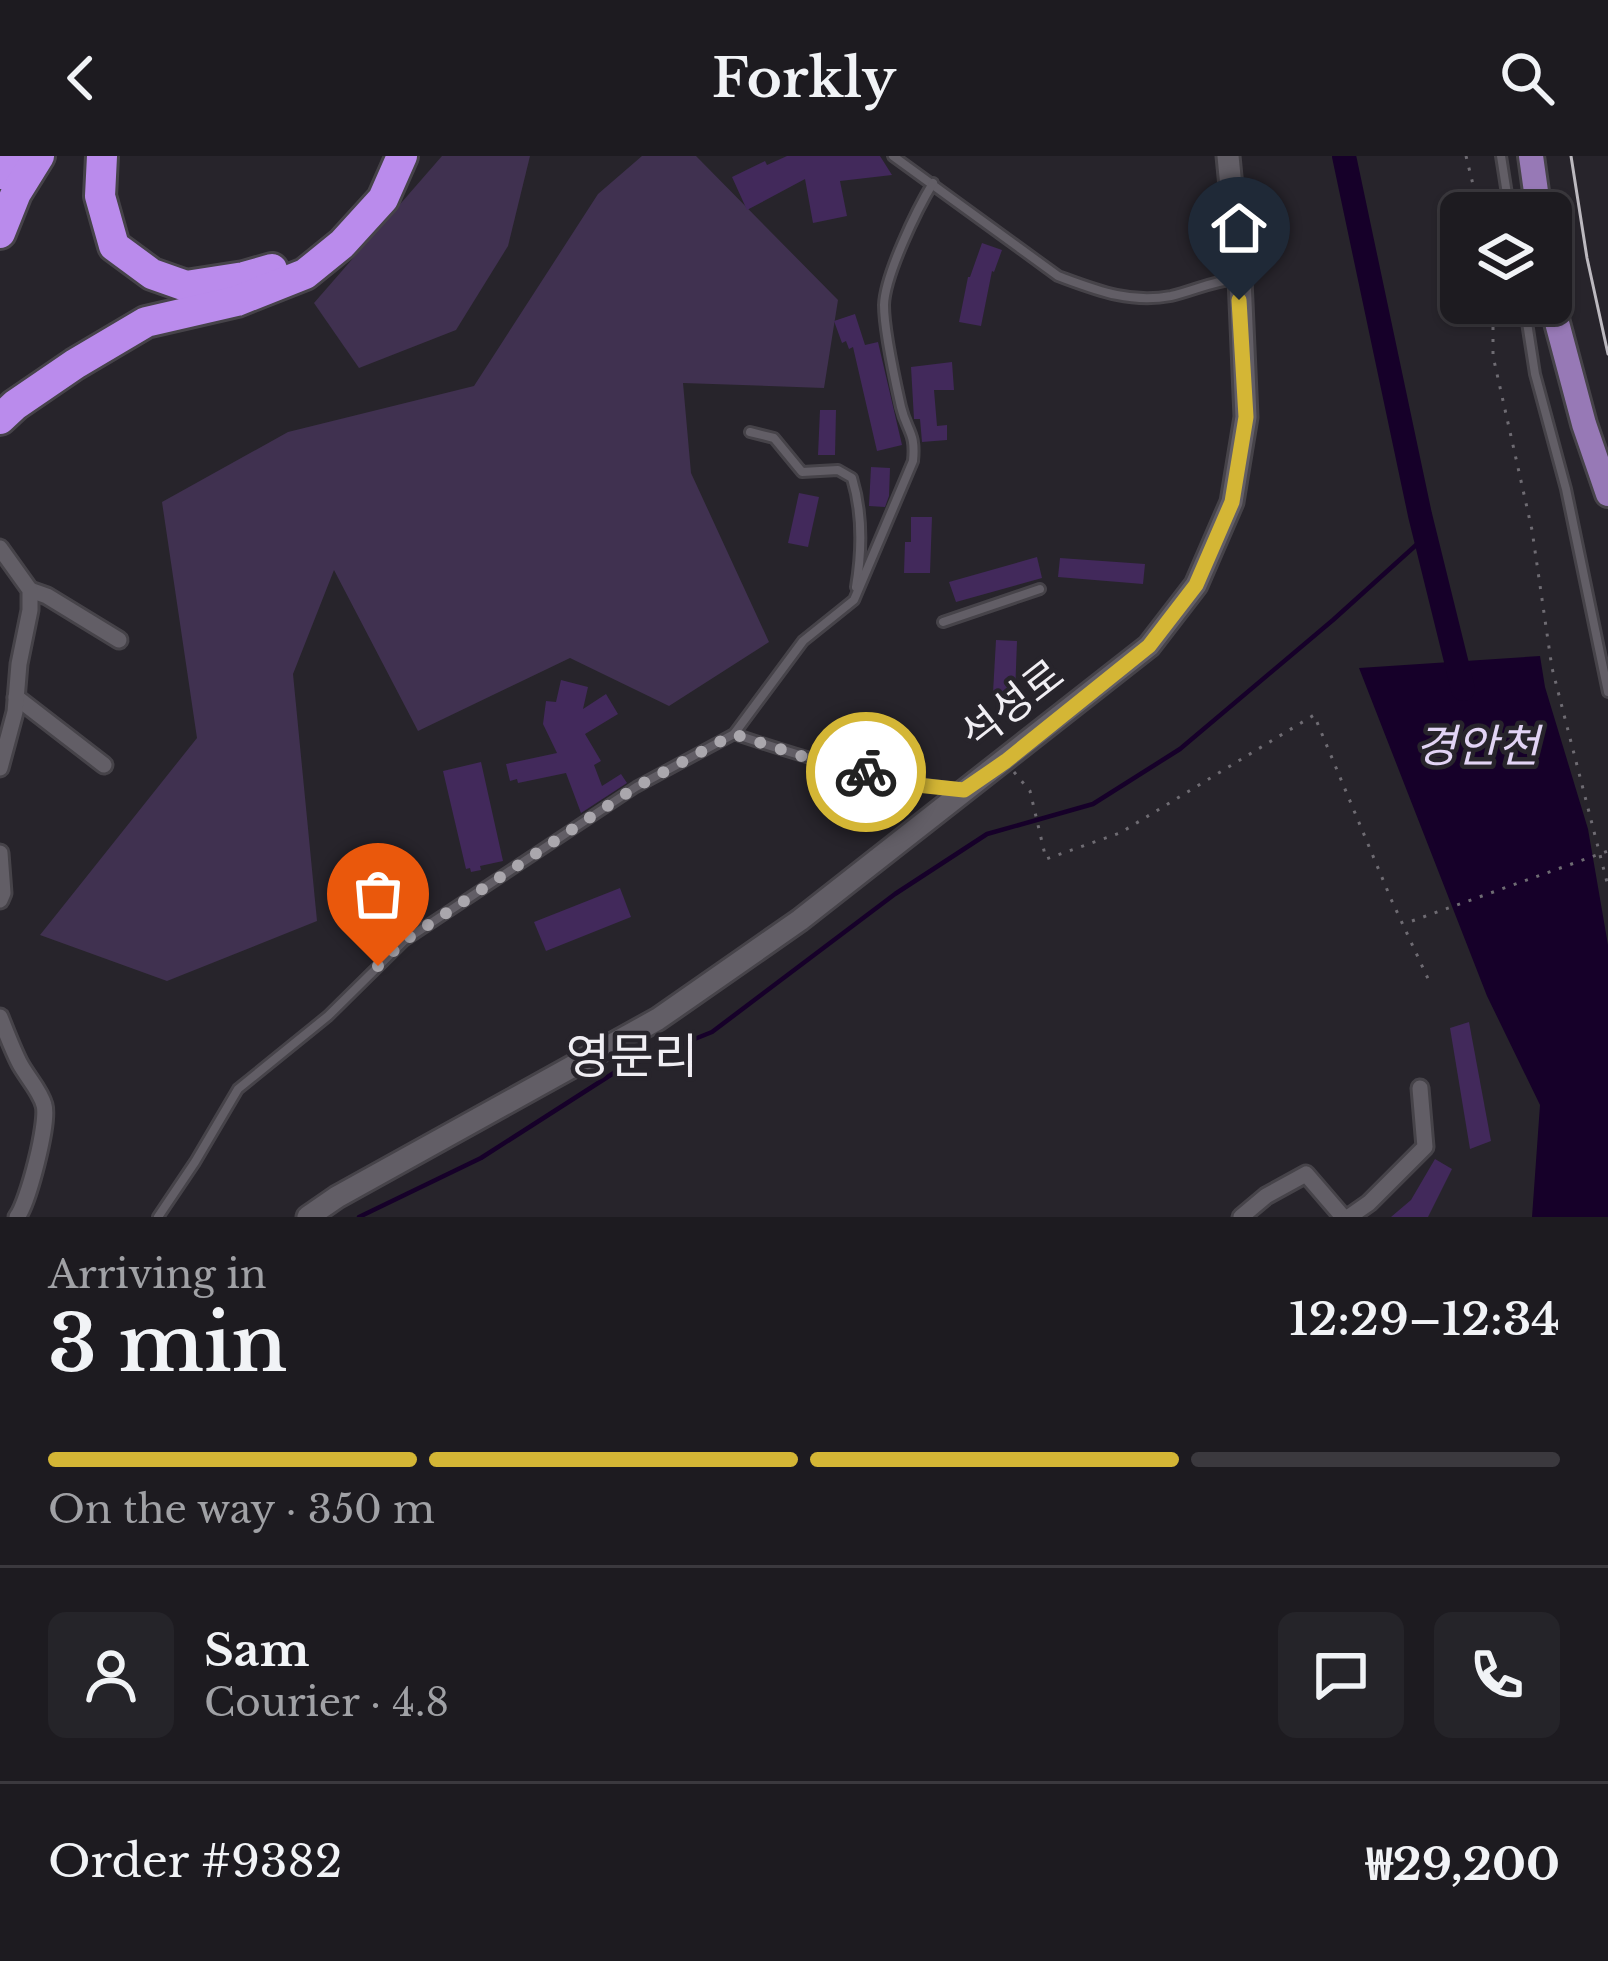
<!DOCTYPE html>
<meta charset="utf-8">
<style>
body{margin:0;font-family:"Libre Baskerville","Noto Sans KR",serif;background:#252429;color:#f1f3f6;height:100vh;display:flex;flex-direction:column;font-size:45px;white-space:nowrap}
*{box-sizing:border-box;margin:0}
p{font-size:39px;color:#a0a1a5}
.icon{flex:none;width:66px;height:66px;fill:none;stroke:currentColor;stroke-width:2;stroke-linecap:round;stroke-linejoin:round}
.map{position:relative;height:1061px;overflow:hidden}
.panel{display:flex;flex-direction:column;background:#1d1b20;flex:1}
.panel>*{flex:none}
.fabs{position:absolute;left:1440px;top:36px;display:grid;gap:24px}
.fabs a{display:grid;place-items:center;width:132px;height:132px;border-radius:18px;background:#1d1b20;box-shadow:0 3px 9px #0004,0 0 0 3px #3b393e;font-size:60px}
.pin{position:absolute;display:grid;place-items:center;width:102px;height:102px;color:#fff;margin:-123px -51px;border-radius:50% 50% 50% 0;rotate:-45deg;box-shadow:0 0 12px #0007}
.pin .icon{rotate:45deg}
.courier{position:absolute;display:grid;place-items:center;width:120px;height:120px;margin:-60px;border:9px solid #d4b635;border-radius:50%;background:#fff;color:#222;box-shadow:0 3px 15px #0007}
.headline em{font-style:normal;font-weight:600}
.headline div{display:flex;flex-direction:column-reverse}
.headline{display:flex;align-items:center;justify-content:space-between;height:204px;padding:0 48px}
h1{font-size:78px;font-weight:600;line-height:90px}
.bar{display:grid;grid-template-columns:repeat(4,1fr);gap:18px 12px;align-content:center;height:144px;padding:0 48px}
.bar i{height:15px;border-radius:9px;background:#3b393e}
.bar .selected{background:#d4b635}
.bar p{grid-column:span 4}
.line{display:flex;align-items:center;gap:30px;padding:0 48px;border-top:3px solid #3b393e}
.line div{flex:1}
.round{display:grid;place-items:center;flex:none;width:126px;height:126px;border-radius:18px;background:#252429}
header{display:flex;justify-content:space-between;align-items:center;height:156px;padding:0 48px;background:#1d1b20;font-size:54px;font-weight:600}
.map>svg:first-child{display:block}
</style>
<header><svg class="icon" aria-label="back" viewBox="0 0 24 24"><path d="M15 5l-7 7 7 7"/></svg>Forkly<svg class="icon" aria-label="search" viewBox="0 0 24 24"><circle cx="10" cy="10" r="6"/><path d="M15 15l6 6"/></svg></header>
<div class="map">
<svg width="1608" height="1061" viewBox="0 0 1608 1061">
<rect width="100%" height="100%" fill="#27242b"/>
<g fill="#403150">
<path d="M442,0H530L508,90L456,174L359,212L314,147Z"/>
<path d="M642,0H696L838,144L824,232L683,227L691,317L769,486L669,550L570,502L418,575L334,414L293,518L317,765L167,825L40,779L197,582L162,346L288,276L474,230L598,38Z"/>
</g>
<path fill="#160029" d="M1540,500L1545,531L1588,673L1608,789V1061H1532L1540,949L1487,840L1359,512Z"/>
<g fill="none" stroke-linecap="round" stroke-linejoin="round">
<path stroke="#160029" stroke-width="4.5" d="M359,1061L481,1002L620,913L712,876L895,738L987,678L1093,648L1180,593L1333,464L1425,381"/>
<path stroke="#160029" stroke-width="24" d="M1344,0L1420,359L1463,533"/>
</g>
<g fill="#42295b">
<path d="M787,0H880L892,19L840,25L847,60L813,67L805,23L747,54L732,21L765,5L767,9Z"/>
<path d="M982,87L1002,94L994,116L992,115L981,170L959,166L968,121H970Z"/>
<path d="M855,158L865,189L878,186L902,289L877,295L853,191L849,193L846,185L842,187L834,165Z"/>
<path d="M952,206L954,234H934L937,270L947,269V284L922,286L920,263H914L911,211Z"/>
<path d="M820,254H836L835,299H818Z"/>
<path d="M871,311L890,312L889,340L885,351L869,350Z"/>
<path d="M799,337L819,341L808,391L788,387Z"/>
<path d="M911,361H932L930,417H904L905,386H911Z"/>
<path d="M1037,401L1042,422L956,446L949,426Z"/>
<path d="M1060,402L1145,408L1143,428L1058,421Z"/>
<path d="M996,484L1017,485L1015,538L993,537Z"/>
<path d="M561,524L588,531L583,553L606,538L618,558L585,578L601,605L594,609L602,630L621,618L627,627L581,657L566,617L518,627L517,623L510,625L506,608L557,597L543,568L546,545L556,546Z"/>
<path d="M481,606L503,705L480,710L481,714L471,716L470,712L466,713L443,615Z"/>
<path d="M620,732L631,761L546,795L534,766Z"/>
<path d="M1469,866L1491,985L1470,993L1450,872Z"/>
<path d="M1435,1003L1452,1013L1428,1061H1391L1411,1044Z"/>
</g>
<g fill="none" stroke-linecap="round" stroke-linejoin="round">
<defs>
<g id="service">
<path d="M893,0L1058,120C1096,134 1130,148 1171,140C1193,135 1213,125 1236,123"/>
<path d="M1501,0L1510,57"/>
<path d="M1524,147L1535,218L1566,333L1608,536"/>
<path d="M750,276L774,282L802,316L838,314L852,322C863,358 862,395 856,431"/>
<path d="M943,466L1040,433"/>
<path d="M734,578C806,602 881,625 957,633"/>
<path d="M158,1061L195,1006L238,933L328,860L404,785L636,631L734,578L803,485L854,444L913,305C916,276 907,276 901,251C895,224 884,176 884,149C885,119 917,53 933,27"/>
</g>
<g id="minor">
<path d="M30,434L47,440L119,484"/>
<path d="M16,541L104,609"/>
<path d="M0,612L15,556L19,508L30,454V434L0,392"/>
<path d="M0,697L3,737L0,744"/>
<path d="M0,861C6,876 12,892 19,906C26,920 40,934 44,949C49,966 28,1047 17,1061"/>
<path d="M1241,1061L1266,1040L1306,1018L1343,1061"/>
<path d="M1349,1061L1369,1047L1425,991L1420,932"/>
</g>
<path id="tertiary" d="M308,1061L337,1041L658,863L800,764L1149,490L1196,429L1232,346L1246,261L1240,123L1228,0"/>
<g id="primary">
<path d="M1531,0L1539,57"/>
<path d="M1551,144L1584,268L1608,338"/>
</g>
<g id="motorway">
<path d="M102,0L100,40L114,90L152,118L186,130L244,121L272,113"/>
<path d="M0,18L10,0"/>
<path d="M0,77L16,37L39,0"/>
<path d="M0,263L15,249L75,208L146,166L237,145L305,118L342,88L383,43L402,0"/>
</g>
</defs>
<use href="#service" stroke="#464349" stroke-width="14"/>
<use href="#minor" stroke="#464349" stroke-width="21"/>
<use href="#tertiary" stroke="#464349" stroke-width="27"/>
<use href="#primary" stroke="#464349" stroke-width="30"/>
<use href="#motorway" stroke="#464349" stroke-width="36"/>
<g stroke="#6f6c73" stroke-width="3" stroke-dasharray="3 9" stroke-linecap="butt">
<path d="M1466,0L1480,57"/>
<path d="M1493,147V200L1532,374L1552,512L1608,730"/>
<path d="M1014,616L1030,635L1046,703L1120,677L1314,559L1391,743L1430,827"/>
</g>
<use href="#service" stroke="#625e66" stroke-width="8"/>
<use href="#minor" stroke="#625e66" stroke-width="15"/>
<use href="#tertiary" stroke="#625e66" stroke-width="21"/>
<use href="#primary" stroke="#9779b6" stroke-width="24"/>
<use href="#motorway" stroke="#ba8bec" stroke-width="30"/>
<path stroke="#bcb9bf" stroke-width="3" d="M1571,0L1587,102L1608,198"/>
<path stroke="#6f6c73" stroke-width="3" stroke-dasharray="3 9" stroke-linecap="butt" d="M1412,765L1608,695"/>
</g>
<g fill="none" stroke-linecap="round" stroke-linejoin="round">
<path stroke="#aaa7ad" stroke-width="12" stroke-dasharray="0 21.6" d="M378,810L404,785L636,631L734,578L801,600L866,616"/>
<path stroke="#d4b635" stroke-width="15" d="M866,616L917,629L964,634L1006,605L1149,490L1196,429L1232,346L1246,261L1239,144"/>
</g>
<g text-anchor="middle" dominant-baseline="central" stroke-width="9" stroke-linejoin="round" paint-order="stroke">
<g font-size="42" fill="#f0eef3" stroke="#27242b">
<text transform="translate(1012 548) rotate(-38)">석성로</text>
</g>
<g font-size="45" font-style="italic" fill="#e2d4f5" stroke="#27242b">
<text x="1477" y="590">경안천</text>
</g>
<g font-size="48" fill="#f0eef3" stroke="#27242b">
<text x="632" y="900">영문리</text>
</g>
</g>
</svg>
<div class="fabs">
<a><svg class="icon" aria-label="layers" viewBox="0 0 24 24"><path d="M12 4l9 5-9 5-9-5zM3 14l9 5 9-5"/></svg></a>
</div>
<div class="pin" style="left:378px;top:810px;background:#ea580c"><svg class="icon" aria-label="bag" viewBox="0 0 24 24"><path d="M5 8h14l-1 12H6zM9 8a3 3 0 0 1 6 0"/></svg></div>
<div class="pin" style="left:1239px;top:144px;background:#1f2937"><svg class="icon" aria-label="home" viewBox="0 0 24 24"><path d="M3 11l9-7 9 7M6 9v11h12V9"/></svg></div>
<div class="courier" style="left:866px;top:616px"><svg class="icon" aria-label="bike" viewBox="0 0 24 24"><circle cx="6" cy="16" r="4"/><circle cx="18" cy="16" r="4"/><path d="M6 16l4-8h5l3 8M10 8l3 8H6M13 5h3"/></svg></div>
</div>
<section class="panel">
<div class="headline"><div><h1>3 min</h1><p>Arriving in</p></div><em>12:29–12:34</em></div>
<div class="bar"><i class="selected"></i><i class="selected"></i><i class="selected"></i><i></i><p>On the way · 350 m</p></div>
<div class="line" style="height:216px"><a class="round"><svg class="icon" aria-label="person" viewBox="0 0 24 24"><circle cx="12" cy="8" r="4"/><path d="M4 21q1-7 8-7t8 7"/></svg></a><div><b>Sam</b><p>Courier · 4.8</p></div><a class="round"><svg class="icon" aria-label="chat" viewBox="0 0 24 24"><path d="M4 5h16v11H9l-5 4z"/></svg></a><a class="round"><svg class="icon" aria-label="phone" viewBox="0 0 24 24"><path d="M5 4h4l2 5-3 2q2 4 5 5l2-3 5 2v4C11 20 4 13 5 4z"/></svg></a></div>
<div class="line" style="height:156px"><div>Order #9382</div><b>₩29,200</b></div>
</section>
